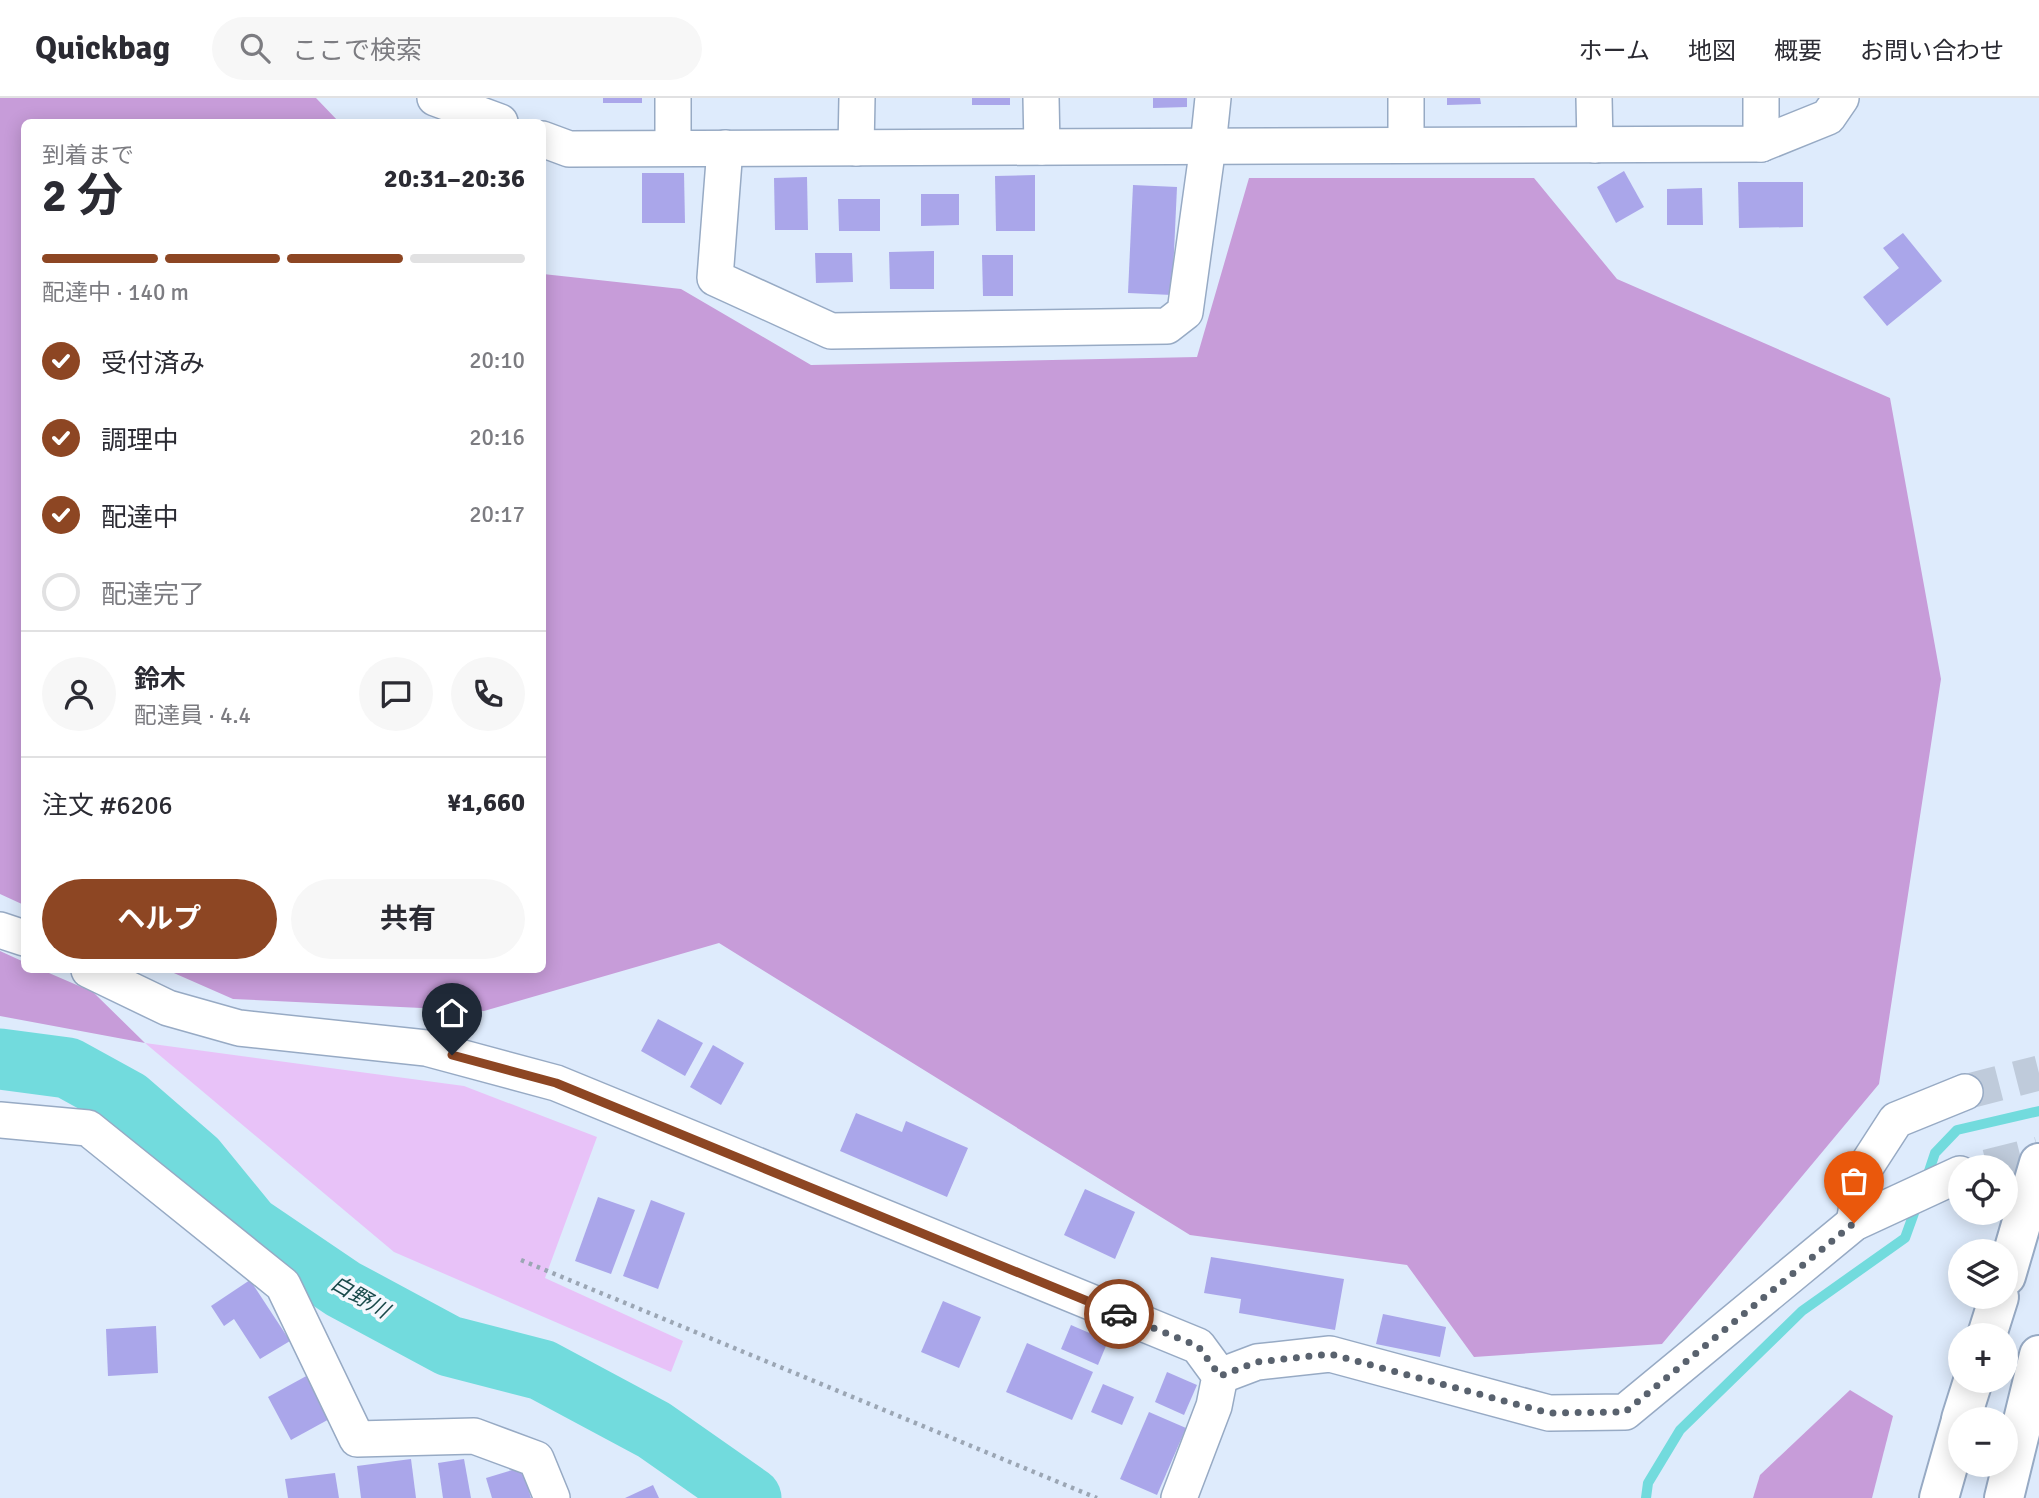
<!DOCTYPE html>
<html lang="ja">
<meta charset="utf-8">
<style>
body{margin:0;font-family:Signika,"Noto Sans JP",sans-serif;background:#f7f7f7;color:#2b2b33;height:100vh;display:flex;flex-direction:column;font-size:26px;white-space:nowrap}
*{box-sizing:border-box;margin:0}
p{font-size:23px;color:#7c7c81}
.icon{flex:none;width:38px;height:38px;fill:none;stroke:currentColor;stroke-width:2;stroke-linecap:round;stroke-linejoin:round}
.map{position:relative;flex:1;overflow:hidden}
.sheet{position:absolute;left:21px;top:21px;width:525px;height:854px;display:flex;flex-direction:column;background:#fff;border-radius:10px;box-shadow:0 4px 18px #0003}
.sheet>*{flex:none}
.controls{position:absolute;left:1948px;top:1057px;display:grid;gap:14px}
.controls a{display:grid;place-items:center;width:70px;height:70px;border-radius:50%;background:#fff;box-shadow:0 4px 18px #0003;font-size:35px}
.pin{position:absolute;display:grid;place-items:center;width:60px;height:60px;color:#fff;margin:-72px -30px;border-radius:50% 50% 50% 0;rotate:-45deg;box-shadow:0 0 7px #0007}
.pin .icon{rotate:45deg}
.courier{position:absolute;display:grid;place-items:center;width:70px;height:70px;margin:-35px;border:5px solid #8d4623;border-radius:50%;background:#fff;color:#222;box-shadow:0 2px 9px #0007}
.summary em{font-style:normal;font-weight:700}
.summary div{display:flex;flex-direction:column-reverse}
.summary{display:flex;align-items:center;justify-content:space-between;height:119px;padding:0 21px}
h1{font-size:46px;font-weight:700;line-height:52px}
.bar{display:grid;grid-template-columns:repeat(4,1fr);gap:10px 7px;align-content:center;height:84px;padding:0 21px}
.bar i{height:9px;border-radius:5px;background:#e1e1e2}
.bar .current{background:#8d4623}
.bar p{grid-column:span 4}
.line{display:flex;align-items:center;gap:18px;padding:0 21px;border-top:2px solid #e1e1e2}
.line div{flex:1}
.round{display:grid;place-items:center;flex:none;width:74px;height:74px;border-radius:37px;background:#f7f7f7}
ol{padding:0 21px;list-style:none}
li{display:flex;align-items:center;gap:21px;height:77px}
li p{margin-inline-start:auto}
li .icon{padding:7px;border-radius:50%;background:#8d4623;color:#fff;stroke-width:4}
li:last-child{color:#7c7c81}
li i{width:38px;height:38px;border:4px solid #e1e1e2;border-radius:50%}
.primary-button{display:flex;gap:14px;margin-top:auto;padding:14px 21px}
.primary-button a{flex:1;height:80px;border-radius:42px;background:#8d4623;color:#fff;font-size:28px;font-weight:700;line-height:80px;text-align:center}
.primary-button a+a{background:#f7f7f7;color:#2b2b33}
header{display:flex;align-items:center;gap:42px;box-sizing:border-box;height:98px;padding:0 35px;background:#fff;border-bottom:2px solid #e1e1e2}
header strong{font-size:33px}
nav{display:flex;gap:38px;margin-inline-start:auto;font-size:24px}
.search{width:490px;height:63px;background:#f7f7f7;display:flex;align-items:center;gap:18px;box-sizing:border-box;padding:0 24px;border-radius:38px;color:#7c7c81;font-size:26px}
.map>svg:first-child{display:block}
</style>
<header>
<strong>Quickbag</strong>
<div class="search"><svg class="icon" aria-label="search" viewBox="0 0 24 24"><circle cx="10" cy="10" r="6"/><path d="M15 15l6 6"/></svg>ここで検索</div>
<nav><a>ホーム</a><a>地図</a><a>概要</a><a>お問い合わせ</a></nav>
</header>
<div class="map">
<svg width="2039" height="1400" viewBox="0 0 2039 1400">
<rect width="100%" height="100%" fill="#deebfc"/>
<path fill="#e8c2f8" d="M145,945L464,988L597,1039L545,1180L683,1243L671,1274L394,1154Z"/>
<g fill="#c79cd9">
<path d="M0,0H316L339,24H24V807L0,796Z"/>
<path d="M1249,80H1534L1617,181L1890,300L1941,581L1879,986L1662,1246L1474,1259L1407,1167L1190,1137L719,845L484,913L233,901L167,872H542L543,176L681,191L811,267L1197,259Z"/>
<path d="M0,853L24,864V872H42L93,894L145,945L0,918Z"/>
<path d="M1850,1292L1893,1318L1872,1400H1753L1760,1377Z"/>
</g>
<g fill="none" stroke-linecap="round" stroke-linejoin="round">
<g stroke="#72dbdd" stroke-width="10">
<path d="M1926,1082L1935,1055L1957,1032L2039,1013"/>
<path d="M1646,1400L1648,1385L1680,1332L1802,1213L1905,1140L1918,1104"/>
</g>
<path stroke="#72dbdd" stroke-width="61" d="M0,961L68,970L128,1003L196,1062L250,1128L343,1191L449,1248L542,1272L654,1332L751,1400"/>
</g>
<g fill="#aaa6ea">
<rect x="603" y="0" width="39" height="5"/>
<rect x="972" y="0" width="38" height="7"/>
<path d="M1153,0H1187V9L1153,10Z"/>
<path d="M1447,0H1480L1481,6L1447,7Z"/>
<path d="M1624,73L1644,109L1616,125L1597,89Z"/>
<path d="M642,75H684L685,125H642Z"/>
<path d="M1035,77V133H996L995,78Z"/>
<path d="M807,79L808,132H775L774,80Z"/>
<path d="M1738,84H1803V129L1739,130Z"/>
<path d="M1133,87L1177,89L1172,197L1128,195Z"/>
<path d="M1702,90L1703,127H1667V91Z"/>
<path d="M921,96H959V127L921,128Z"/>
<path d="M838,101H880V133H839Z"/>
<path d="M1903,135L1942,183L1887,228L1863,199L1899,170L1883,150Z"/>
<path d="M934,153V191H890L889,154Z"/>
<path d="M815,155H852L853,184L816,185Z"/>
<path d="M982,157H1013V198H983Z"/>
<path d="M658,921L703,945L685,978L641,953Z"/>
<path d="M713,947L744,965L721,1007L690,989Z"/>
<path d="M856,1015L902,1034L906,1023L968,1050L947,1099L840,1053Z"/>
<path d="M1085,1091L1135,1114L1115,1161L1064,1137Z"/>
<path d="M598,1099L635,1112L611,1176L575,1163Z"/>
<path d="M651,1102L685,1115L658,1191L623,1178Z"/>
<path d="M1211,1159L1344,1181L1335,1232L1239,1215L1241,1201L1204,1195Z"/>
<path d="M250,1182L290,1243L260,1261L234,1221L224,1228L211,1208Z"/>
<path d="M943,1203L981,1219L959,1270L921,1254Z"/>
<path d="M1383,1216L1446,1229L1440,1259L1376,1246Z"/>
<path d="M1071,1227L1108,1243L1098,1267L1061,1251Z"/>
<path d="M156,1228L158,1275L108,1278L106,1231Z"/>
<path d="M1027,1245L1093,1274L1072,1322L1006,1294Z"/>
<path d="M1167,1274L1197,1287L1184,1317L1155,1304Z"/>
<path d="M310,1276L333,1319L291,1342L268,1299Z"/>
<path d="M1103,1286L1134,1299L1122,1327L1091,1314Z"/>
<path d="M1149,1314L1186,1330L1157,1397L1120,1381Z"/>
<path d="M411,1361L416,1400H361L357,1368Z"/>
<path d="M464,1361L471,1400H443L438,1365Z"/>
<path d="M522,1369L531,1400H492L486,1380Z"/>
<path d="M335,1375L339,1400H288L285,1381Z"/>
<path d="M653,1387L659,1400H625Z"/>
</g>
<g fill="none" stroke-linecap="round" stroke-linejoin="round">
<g stroke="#bfcbdb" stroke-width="35" stroke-dasharray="35 18" stroke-linecap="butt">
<path d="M1965,994L2039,975"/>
<path d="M1987,1069L2039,1056"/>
</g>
<defs>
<g id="street">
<path d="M435,0L500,24"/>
<path d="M673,0V50"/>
<path d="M1041,0L1042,49"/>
<path d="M1406,0V47"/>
<path d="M1594,0L1595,47"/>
<path d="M542,41L569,51L1761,46L1828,19L1841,0"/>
<path d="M1761,46V0"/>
<path d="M725,50L715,180L831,233L1167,228L1185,214L1208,48L1213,0"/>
<path d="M856,50L857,0"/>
<path d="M0,832L24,840"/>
<path d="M89,872L168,910L239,930L426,950L556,985L1198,1248L1220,1278L1214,1308L1179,1400"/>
<path d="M0,1022L88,1030L283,1187L357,1341L474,1338L536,1361L552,1400"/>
<path d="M1854,1125L1863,1073L1896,1022L1965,994"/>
<path d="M1220,1278L1257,1264L1330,1256L1549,1315L1625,1314L1854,1125L1960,1076"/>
</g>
<g id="secondary">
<path d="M2006,1178L2039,1065"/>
<path d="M1987,1237L1999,1199"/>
<path d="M1961,1321L1973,1283"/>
<path d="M1939,1400L1960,1326"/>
<path d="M2004,1400L2039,1257"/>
</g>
</defs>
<use href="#street" stroke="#97aac4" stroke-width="38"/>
<use href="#secondary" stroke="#97aac4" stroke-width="42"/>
<path stroke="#9ba6b4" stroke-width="4.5" stroke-dasharray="3.5 5" stroke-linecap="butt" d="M521,1162L1097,1400"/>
<use href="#street" stroke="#fff" stroke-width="35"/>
<use href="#secondary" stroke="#fff" stroke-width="38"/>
</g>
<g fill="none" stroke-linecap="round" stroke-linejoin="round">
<path stroke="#59626e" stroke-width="7" stroke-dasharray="0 12.6" d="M1119,1216L1198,1248L1220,1278L1257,1264L1330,1256L1549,1315L1625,1314L1854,1125"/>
<path stroke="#8d4623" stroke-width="9" d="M452,957L556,985L1119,1216"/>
</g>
<g text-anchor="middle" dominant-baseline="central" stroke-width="7" stroke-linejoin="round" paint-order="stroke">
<g font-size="21" font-style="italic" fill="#18494a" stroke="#f3f7fd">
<text transform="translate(360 1199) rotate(30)">白野川</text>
</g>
</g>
</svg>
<div class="controls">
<a><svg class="icon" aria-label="locate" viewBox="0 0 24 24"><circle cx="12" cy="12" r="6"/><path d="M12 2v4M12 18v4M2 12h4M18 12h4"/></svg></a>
<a><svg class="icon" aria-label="layers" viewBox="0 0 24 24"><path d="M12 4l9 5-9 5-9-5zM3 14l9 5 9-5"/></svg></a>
<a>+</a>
<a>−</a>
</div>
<div class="pin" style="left:1854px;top:1125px;background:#ea580c"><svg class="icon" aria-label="bag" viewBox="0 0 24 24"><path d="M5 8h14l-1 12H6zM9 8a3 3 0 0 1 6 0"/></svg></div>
<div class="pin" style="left:452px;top:957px;background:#1f2937"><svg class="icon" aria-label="home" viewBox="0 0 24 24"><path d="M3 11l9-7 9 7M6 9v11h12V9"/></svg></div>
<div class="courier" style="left:1119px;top:1216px"><svg class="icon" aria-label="car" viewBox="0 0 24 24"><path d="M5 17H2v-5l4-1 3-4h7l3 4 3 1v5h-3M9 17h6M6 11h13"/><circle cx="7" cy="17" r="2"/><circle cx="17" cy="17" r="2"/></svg></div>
<section class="sheet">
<div class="summary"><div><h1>2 分</h1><p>到着まで</p></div><em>20:31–20:36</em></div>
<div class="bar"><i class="current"></i><i class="current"></i><i class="current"></i><i></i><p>配達中 · 140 m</p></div>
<ol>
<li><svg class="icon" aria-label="check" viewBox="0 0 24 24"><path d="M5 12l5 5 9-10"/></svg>受付済み<p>20:10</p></li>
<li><svg class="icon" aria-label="check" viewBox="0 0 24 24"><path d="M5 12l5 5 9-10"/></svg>調理中<p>20:16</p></li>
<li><svg class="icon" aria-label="check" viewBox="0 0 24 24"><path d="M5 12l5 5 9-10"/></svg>配達中<p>20:17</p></li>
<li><i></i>配達完了</li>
</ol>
<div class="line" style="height:126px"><a class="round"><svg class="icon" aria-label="person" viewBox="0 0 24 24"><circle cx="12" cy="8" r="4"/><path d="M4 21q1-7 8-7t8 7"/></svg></a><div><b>鈴木</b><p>配達員 · 4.4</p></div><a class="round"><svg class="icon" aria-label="chat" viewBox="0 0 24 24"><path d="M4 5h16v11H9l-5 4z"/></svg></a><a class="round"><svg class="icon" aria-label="phone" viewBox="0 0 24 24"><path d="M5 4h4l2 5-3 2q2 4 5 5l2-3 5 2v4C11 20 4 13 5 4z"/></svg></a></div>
<div class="line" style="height:91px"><div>注文 #6206</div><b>¥1,660</b></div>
<div class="primary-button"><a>ヘルプ</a><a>共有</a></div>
</section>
</div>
